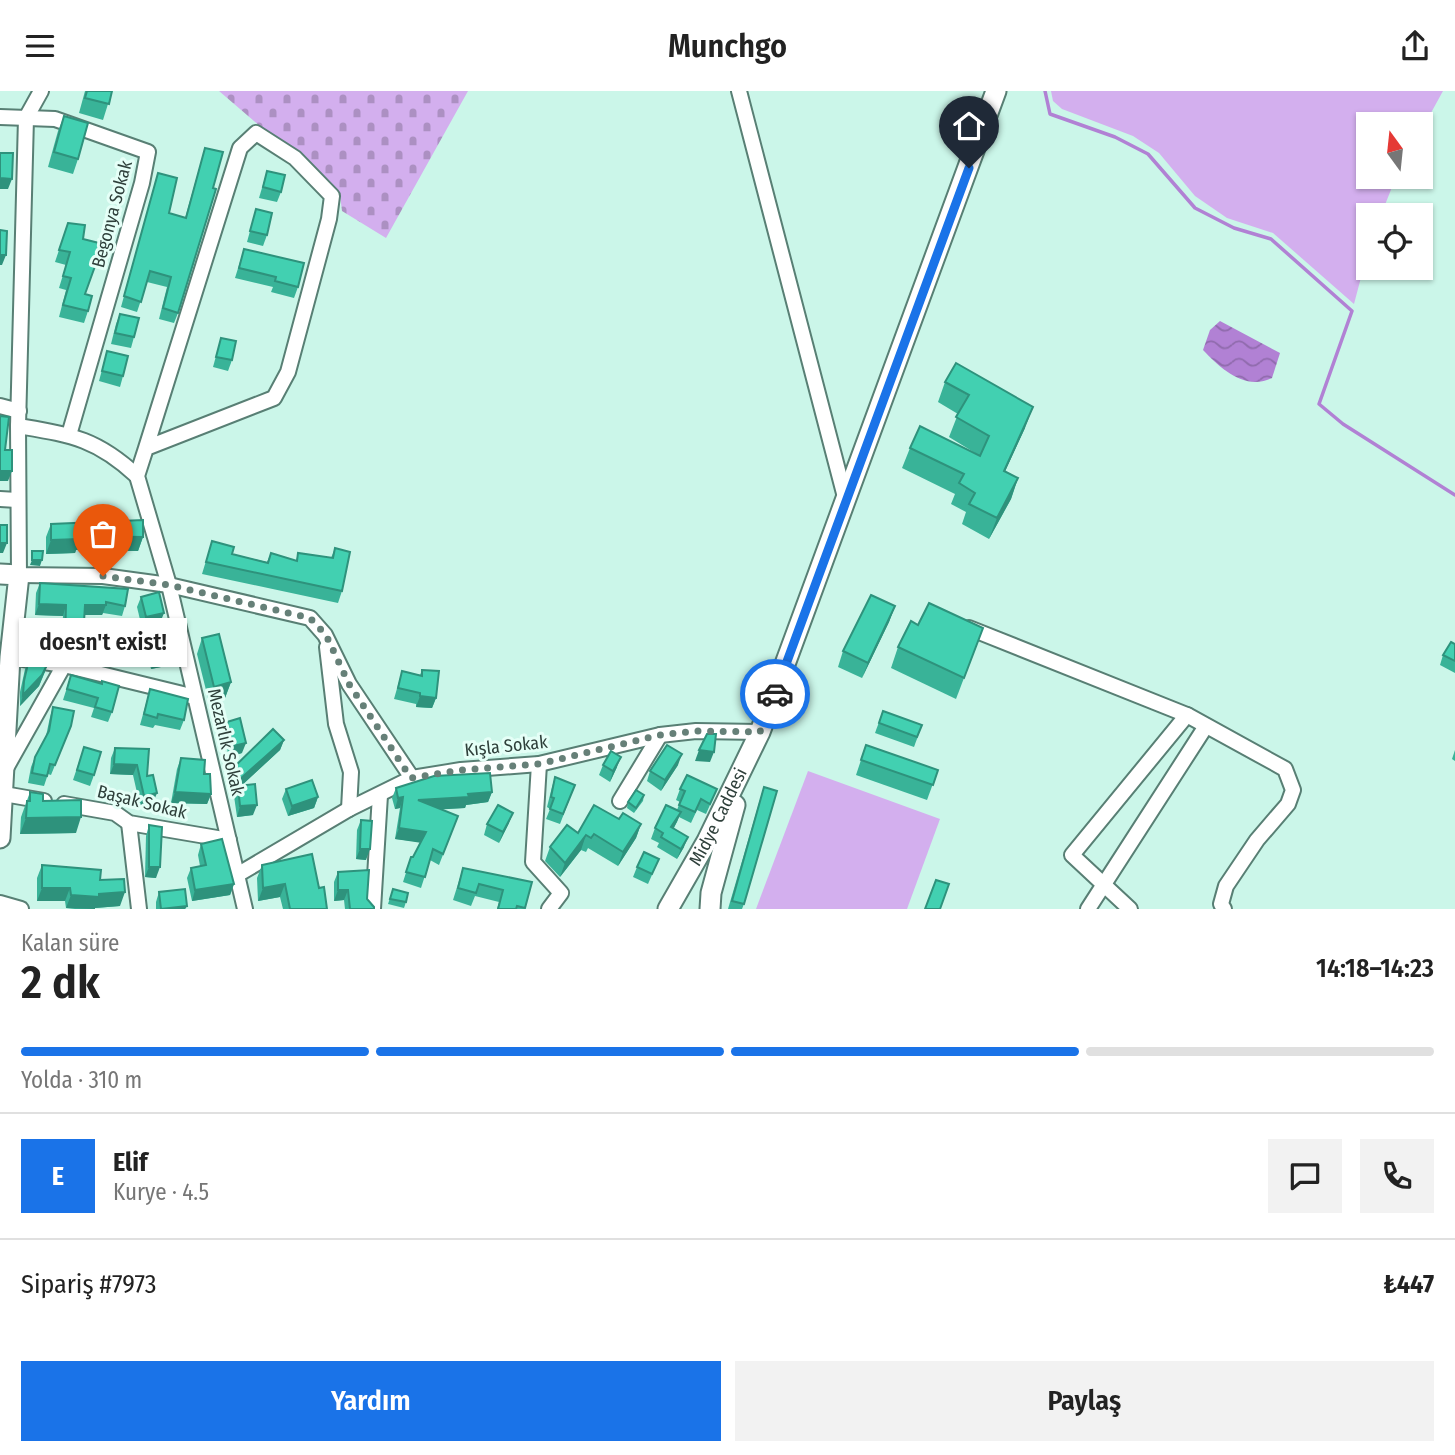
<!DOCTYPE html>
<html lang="tr">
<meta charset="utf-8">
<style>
body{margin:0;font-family:"Fira Sans Condensed",sans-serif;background:#f2f2f2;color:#222;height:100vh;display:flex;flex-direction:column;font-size:26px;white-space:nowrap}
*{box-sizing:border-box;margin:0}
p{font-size:23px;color:#767676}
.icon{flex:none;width:38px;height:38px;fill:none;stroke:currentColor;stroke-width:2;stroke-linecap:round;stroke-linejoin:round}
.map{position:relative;height:818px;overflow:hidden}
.details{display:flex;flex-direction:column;background:#fff;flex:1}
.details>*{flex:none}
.needle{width:46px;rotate:345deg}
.fabs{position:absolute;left:1356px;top:21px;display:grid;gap:14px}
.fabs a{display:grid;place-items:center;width:77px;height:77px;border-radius:0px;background:#fff;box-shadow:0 2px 5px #0004;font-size:35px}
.pin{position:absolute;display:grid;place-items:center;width:60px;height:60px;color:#fff;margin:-72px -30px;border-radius:50% 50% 50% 0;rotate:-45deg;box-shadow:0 0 7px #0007}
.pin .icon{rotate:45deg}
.courier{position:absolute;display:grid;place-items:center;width:70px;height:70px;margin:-35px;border:5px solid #1a73e8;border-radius:50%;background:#fff;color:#222;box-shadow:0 2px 9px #0007}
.bubble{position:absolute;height:49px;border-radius:0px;background:#fff;box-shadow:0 2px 5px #0004;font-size:23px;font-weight:600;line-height:49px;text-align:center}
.headline em{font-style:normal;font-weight:600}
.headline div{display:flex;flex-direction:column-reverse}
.headline{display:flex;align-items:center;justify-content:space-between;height:119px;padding:0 21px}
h1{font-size:46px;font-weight:600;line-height:52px}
.bar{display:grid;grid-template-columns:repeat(4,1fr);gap:10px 7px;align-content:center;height:84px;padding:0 21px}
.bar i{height:9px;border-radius:5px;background:#e0e0e0}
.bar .current{background:#1a73e8}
.bar p{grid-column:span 4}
.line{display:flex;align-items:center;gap:18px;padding:0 21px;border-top:2px solid #e0e0e0}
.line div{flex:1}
.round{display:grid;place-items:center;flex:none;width:74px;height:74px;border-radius:0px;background:#f2f2f2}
.cta{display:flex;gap:14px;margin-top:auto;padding:14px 21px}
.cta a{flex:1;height:80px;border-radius:0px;background:#1a73e8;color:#fff;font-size:28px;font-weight:600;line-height:80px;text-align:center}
.cta a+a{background:#f2f2f2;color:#222}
header{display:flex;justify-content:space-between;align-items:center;height:91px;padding:0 21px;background:#fff;font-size:32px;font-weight:600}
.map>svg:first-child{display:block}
</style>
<header><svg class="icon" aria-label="menu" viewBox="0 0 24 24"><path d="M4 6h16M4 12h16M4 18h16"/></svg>Munchgo<svg class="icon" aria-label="share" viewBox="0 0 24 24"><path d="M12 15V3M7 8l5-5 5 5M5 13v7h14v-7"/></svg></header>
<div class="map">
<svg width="1455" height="818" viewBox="0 0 1455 818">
<defs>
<pattern id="cemetery-stones" width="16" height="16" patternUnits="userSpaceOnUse" patternTransform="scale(1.75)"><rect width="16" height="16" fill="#d3afee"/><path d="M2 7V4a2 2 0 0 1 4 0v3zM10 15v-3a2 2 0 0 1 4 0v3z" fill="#ac90c2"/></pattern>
<pattern id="water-waves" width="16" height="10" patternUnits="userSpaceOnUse" patternTransform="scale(1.75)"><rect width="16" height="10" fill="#b181d4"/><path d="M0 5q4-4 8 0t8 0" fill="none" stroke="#906bad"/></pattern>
</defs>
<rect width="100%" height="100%" fill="#cbf6e9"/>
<g fill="#d3afee">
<path d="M1051,0H1443L1421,40V33H1368V86H1396L1381,124H1368V160L1354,213L1273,142L1227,127L1195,105L1159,62L1133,45L1062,18L1053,10Z"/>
<path d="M808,680L940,728L907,818H756Z"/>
</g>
<path fill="url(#cemetery-stones)" d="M219,0H468L386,147L342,120L340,104Z"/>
<path fill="url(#water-waves)" d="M1220,230L1280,262L1272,287C1245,300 1221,278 1203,259L1210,239Z"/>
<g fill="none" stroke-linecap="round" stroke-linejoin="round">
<path stroke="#b181d4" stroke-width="3.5" d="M1045,0L1050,23L1115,46L1148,63L1195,117L1234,137L1271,148L1352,220L1319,313L1343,333L1455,404"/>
<defs>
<g id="street">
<path d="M41,0L26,27L18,335L19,484L103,485L169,494L310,527L325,544L349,593L412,687"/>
<path d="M739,0L846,410"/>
<path d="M0,26L55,28L148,61L142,92L69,344"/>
<path d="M0,315L19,320"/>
<path d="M18,335C71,344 96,347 137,385"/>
<path d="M146,357L274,307L288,281L329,128L332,105L295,67L256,42L240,57L146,357L137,385L169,494L245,818"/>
<path d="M0,408L17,409"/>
<path d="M969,537L1187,624L1285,678L1293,699L1288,713L1257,749L1226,795L1221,813L1224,818"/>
<path d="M327,556L336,633L351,681L349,718"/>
<path d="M10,566L64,574L195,606"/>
<path d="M539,673L533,771L561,802L549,818"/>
<path d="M5,679L64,574"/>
<path d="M4,703L44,710"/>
<path d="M620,710L660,644"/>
<path d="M64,713L115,722L129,732L229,749"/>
<path d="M129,732L139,818"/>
<path d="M237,784L349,718L412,687L461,679L539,673L660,644L696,640L760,641"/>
<path d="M0,812L21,818"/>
<path d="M373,818L380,704"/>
<path d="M1088,818L1206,635"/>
<path d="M1130,818L1072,764L1187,624"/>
</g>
<g id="secondary">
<path d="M0,483L19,484L10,566L0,747"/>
<path id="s1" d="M668,818L707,750L760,641L996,0"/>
<path d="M710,818L711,802L735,714"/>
</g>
</defs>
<use href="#street" stroke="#587f74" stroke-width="18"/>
<use href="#secondary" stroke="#587f74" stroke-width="23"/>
<use href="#street" stroke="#fff" stroke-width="14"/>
<use href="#secondary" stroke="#fff" stroke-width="19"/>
</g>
<g fill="#39b398">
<path d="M85,0H112L103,29L79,22Z"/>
<path d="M64,25L78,68L73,83L48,76L58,40Z"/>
<path d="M205,57L178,222L174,232L159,228L167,196L147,191L137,221L121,216L158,82L169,122L185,127Z"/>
<path d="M267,80L281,101L277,111L259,107Z"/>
<path d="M256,118L267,144L263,155L247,151Z"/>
<path d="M68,132L83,148L85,203L88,220L84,232L59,226L66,199L59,197L66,174L55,171Z"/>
<path d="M244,158L298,196L294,207L271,201L273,196L235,187Z"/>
<path d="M120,223L134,246L131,257L111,253L116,233Z"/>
<path d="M221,247L232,269L228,280L213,276Z"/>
<path d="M107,260L123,285L120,296L99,290Z"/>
<path d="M945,291L1025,337L1005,380L1018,387L1011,408L989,448L962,433L966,421L951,413L955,403L902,377L910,357L980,365L949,346L958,323L938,311Z"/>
<path d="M51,433L143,446L138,460L76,459L75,462L46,463V446Z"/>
<path d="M212,450L232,463L267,471L271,462L296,470L298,462L331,467L335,457L342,500L338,512L202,483Z"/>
<path d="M40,492L125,515L122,525L103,522L102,524H84L79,558L61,557L63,525L35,524L36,502Z"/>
<path d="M141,506L160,532L142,537L137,516Z"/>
<path d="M895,515L889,531L862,587L838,576L843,560Z"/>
<path d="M918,534L983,537L956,608L891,577L898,556Z"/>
<path d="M112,539L129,570L107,569L108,550Z"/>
<path d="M202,547L231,591L225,607L209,611L197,563Z"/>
<path d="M151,550L171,574L151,578L147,561Z"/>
<path d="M1455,553V582L1440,574L1443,564Z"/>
<path d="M29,568L45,581L39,595L20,615V601L25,578Z"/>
<path d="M422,579L436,607L432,617L416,616V613L394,608L402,580L420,584Z"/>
<path d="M71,584L102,593L112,621L108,631L91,626L94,617L63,609Z"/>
<path d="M150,598L184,629L180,639L155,634L153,637L140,634Z"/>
<path d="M53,616L71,635L51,684L48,683L44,695L28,692L31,676L35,666L46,645L50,626Z"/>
<path d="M883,620L922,634L914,656L875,642Z"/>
<path d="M227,631L242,662L229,666L223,641Z"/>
<path d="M284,649L280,659L242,694L253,724L237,726L234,705L237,698L235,700L226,690L230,680Z"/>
<path d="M866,654L938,679L927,709L856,684Z"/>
<path d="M84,656L94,684L90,695L73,689Z"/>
<path d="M115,657L149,658L147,685L153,712L140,715L133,684L110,683L111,667Z"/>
<path d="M1455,659V670L1452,668Z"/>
<path d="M181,667L204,683L211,703L207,713L171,712L177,678Z"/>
<path d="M603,674L617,676L610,691L599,684Z"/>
<path d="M678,674L661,700L647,690L650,680Z"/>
<path d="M555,686L575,694L560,733L546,728L550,718L547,716L552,696Z"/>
<path d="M764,696L744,813L742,818H728L759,712Z"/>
<path d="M396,697L492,701L488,711L466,714L465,717L440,718L458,725L439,774L430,769L421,797L403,791L411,766H413L421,751L395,748L400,717L395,718L392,707Z"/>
<path d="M286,698L318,706L314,717L288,725L282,708Z"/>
<path d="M680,698H717L706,723L697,719L691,732L679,726L674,737L684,756L677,768L657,756L659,752L651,748L655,737L677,719L680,711L676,709Z"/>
<path d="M30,701L43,710L76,742L20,743L21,726Z"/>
<path d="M644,704L643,710L634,722L627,717L628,711Z"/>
<path d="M619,728L641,733L636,747L618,775L588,757L586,761L581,759L560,786L545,770L550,756L578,742Z"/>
<path d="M361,729L366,769L356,768L357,739Z"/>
<path d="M509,732L499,752L484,744L487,733Z"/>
<path d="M149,734L156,787L145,786L146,745Z"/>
<path d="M201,753L234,793L230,804L192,810L187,787L191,777L200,775L198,764Z"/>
<path d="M659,768L648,793L633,786L637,776Z"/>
<path d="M42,774L100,789L120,815L95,817V818H75L66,817L65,810H37V787Z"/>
<path d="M262,774L319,797L327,818H283L280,806L258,810L257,787Z"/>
<path d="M463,777L532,791L525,818H497L499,811L475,805L471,815L453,809Z"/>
<path d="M338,781L367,808L374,818H345L344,809L334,810V791Z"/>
<path d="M393,798L406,811L404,817L388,813Z"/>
<path d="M159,801L187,815L185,818H156V811Z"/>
</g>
<g fill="#2e927c">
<path d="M0,87L12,88L8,98H0Z"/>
<path d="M0,164H6L2,174H0Z"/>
<path d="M1033,316L1025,337L996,400L1004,380Z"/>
<path d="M0,380H12L8,390H0Z"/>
<path d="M1018,387L1011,408L989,448L997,427Z"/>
<path d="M80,445L143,446L138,460L76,459L75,462L46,463L51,449Z"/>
<path d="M0,452H7L3,462H0Z"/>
<path d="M32,469H42L40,475L30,474Z"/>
<path d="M39,513L66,514L63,525L35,524Z"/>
<path d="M85,514H106L102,524H81Z"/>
<path d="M895,515L889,531L862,587L868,572Z"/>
<path d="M164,522L160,532L142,537L146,526Z"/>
<path d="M65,547L83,548L79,558L61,557Z"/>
<path d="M111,559L132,560L129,570L107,569Z"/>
<path d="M175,563L171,574L151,578L155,568Z"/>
<path d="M49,570L39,595L20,615L23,604Z"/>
<path d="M231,591L225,607L209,611L214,596Z"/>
<path d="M420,605L436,607L432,617L416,616Z"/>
<path d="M284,649L280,659L239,697L238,695L235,700L239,689Z"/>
<path d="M246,652L242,662L229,666L233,655Z"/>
<path d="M699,659L714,661L710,671L695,670Z"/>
<path d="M682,663L678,674L661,700L665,689Z"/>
<path d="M621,666L617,676L610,691L613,680Z"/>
<path d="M114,673L137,674L133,684L110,683Z"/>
<path d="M175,701L211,703L207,713L171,712Z"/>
<path d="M492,701L488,711L466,714L465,717L415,720L418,709Z"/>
<path d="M157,702L153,712L140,715L144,705Z"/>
<path d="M318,706L314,717L288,725L292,715Z"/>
<path d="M403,706L400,717L395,718L398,707Z"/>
<path d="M257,714L253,724L237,726L240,715Z"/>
<path d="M681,721L677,731L668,746L671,736Z"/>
<path d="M513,722L509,732L499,752L503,741Z"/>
<path d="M81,726L76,742L20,743L26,727Z"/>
<path d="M641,733L636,747L618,775L623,761Z"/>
<path d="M399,737L426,741L422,752L395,748Z"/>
<path d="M586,744L581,759L560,786L565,772Z"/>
<path d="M688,746L684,756L677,768L681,758Z"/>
<path d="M360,758H370L366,769L356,768Z"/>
<path d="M149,776H160L156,787L145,786Z"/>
<path d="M234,793L230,804L192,810L195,799Z"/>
<path d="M285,793L280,806L258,810L263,797Z"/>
<path d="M42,797H70L65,810H37Z"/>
<path d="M338,799H348L344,809L334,810Z"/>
<path d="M125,801L120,815L95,817V818L66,817L71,804Z"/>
<path d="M187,815L185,818H161Z"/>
</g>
<g fill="#42d0b1" stroke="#2e927c" stroke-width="2">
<path d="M87,0H112L109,13L85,7Z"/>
<path d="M64,25L88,32L78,68L54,61Z"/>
<path d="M205,57L223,61L213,97L216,98L178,222L163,217L171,186L150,180L141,211L124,205L158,82L177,87L169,122L186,127Z"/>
<path d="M0,62H13L12,88L0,87Z"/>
<path d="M267,80L285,84L281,101L263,96Z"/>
<path d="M256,118L272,122L267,144L250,140Z"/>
<path d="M68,132L85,134L83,148L103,153L85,203L92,205L88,220L63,214L71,187L63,185L70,161L59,159Z"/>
<path d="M0,139L7,140L6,164H0Z"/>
<path d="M244,158L304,172L298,196L275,190L276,186L239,177Z"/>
<path d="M120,223L139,227L134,246L115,242Z"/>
<path d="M221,247L236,250L232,269L216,266Z"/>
<path d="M107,260L128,265L123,285L102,280Z"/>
<path d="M956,272L1033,316L1004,380L1018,387L997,427L969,413L975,402L959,392L964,383L910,357L920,335L980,365L989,345L956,326L969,304L945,291Z"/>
<path d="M0,325L9,326L5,359H12V380H0Z"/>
<path d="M143,429V446L80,445V448L51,449V433Z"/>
<rect x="0" y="434" width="7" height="18"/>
<path d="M212,450L234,456L232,463L268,472L271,462L297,470L298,462L333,467L335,457L350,461L342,500L206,471Z"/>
<path d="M32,460H43L42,469H32Z"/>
<path d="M40,492L128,498L125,515L106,511V514H85L83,548L65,547L66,514L39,513Z"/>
<path d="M159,501L164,522L146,526L141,506Z"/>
<path d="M871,504L895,515L868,572L843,560Z"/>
<path d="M929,512L983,537L964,587L898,556L911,530L918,534Z"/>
<path d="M112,539L134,541L132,560L111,559Z"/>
<path d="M219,543L231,591L214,596L202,547Z"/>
<path d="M171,546L175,563L155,568L151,550Z"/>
<path d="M1451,551L1455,553V570L1443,564Z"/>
<path d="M29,568L49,570L42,584L23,604L24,590Z"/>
<path d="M422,579L439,580L436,607L420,605V602L398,597L402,580L422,585Z"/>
<path d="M71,584L102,593V590L119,595L112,621L95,616L98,607L67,598Z"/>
<path d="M150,598L188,608L184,629L158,623L157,627L144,623Z"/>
<path d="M53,616L74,620L71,635L55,674L50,673L47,685L32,682L35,666L49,640Z"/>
<path d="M883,620L922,634L917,646L879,632Z"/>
<path d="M240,627L246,652L233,655L227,631Z"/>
<path d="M273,638L284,649L239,689L230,680Z"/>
<path d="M707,643H716L714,661L699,659Z"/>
<path d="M667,654L682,663L665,689L650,680Z"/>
<path d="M866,654L938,679L933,694L861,669Z"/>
<path d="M84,656L101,661L94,684L77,679Z"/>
<path d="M115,657L149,658L147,685L153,684L157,702L144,705L137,674L114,673Z"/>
<path d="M611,660L621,666L613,680L603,674Z"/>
<path d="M181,667L205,669L204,683H210L211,703L175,701Z"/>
<path d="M490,682L492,701L468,703L469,706L418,709L458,725L443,763L433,758L425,786L406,781L411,766H413L426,741L399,737L403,706L398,707L396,697L434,685Z"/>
<path d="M687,684L717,698L710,713L701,708L695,721L679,714L685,700L680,698Z"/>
<path d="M555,686L575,694L563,723L550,718L554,707L551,706Z"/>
<path d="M312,689L318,706L292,715L286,698Z"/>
<path d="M255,693L257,714L240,715L238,695Z"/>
<path d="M764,696L777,700L744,813L732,810Z"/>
<path d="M636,699L644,704L636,717L628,711Z"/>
<path d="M30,701L43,703V710L81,709V726L26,727L27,710H30Z"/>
<path d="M498,714L513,722L503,741L487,733Z"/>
<path d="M594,714L619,728L623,722L641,733L623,761L594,743L591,747L586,744L565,772L550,756L567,734L578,742Z"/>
<path d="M666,714L681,721L671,736L688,746L681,758L661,746L663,742L655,737Z"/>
<path d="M361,729L372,730L370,758H360Z"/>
<path d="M149,734L162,736L160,776H149Z"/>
<path d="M222,748L234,793L195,799L191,777L206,774L201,753Z"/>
<path d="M644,761L659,768L652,783L637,776Z"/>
<path d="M312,763L319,797L324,796L327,818H290L285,793L263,797L262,774Z"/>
<path d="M42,774L101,779L100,789L124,788L125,801L99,803V806L71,804L70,797H42Z"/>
<path d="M463,777L532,791L525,817L517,815L516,818H498L503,799L479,793L476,802L458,797Z"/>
<path d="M369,779L367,808L374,816V818H350L348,799H338V781Z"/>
<path d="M936,789L949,793L940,818H925Z"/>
<path d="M185,798L187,815L161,818L159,801Z"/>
<path d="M393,798L408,802L406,811L390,808Z"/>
</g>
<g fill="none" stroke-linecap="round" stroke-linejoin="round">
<path stroke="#668078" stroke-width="7" stroke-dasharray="0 12.6" d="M103,485L169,494L310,527L326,544L349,593L411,687L461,679L539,673L660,644L696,640L760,641L775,603"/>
<path stroke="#1a73e8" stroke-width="9" d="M775,603L969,77"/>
</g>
<g text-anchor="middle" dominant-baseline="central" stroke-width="6" stroke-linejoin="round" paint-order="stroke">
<g font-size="18" fill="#2f403b" stroke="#e5fff7">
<text transform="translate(112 123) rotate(-75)">Begonya Sokak</text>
<text transform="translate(226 651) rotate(77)">Mezarlık Sokak</text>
<text transform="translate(506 655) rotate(-6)">Kışla Sokak</text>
<text transform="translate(142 711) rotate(14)">Başak Sokak</text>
<text stroke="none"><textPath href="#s1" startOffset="105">Midye Caddesi</textPath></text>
</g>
</g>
</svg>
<div class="fabs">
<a><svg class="needle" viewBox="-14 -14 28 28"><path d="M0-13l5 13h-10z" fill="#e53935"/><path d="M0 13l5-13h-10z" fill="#767676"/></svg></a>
<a><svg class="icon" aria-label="locate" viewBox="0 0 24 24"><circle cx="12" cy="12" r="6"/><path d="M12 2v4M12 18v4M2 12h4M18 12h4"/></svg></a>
</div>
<div class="pin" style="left:103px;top:485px;background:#ea580c"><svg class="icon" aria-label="bag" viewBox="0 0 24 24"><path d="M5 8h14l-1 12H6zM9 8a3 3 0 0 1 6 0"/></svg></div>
<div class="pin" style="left:969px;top:77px;background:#1f2937"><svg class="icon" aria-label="home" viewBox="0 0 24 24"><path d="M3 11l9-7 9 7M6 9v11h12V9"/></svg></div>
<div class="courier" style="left:775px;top:603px"><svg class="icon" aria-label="car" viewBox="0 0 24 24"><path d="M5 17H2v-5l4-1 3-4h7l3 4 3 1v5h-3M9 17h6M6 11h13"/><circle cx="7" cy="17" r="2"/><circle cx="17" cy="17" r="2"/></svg></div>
<div class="bubble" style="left:19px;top:527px;width:168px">doesn't exist!</div>
</div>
<section class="details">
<div class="headline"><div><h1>2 dk</h1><p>Kalan süre</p></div><em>14:18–14:23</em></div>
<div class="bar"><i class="current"></i><i class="current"></i><i class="current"></i><i></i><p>Yolda · 310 m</p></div>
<div class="line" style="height:126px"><b class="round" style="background:#1a73e8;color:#fff">E</b><div><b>Elif</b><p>Kurye · 4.5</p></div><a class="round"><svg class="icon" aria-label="chat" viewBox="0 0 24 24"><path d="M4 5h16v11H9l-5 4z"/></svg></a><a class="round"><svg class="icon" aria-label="phone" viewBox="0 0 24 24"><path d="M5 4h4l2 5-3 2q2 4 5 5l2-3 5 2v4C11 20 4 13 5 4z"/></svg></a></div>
<div class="line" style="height:91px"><div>Sipariş #7973</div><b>₺447</b></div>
<div class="cta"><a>Yardım</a><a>Paylaş</a></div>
</section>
